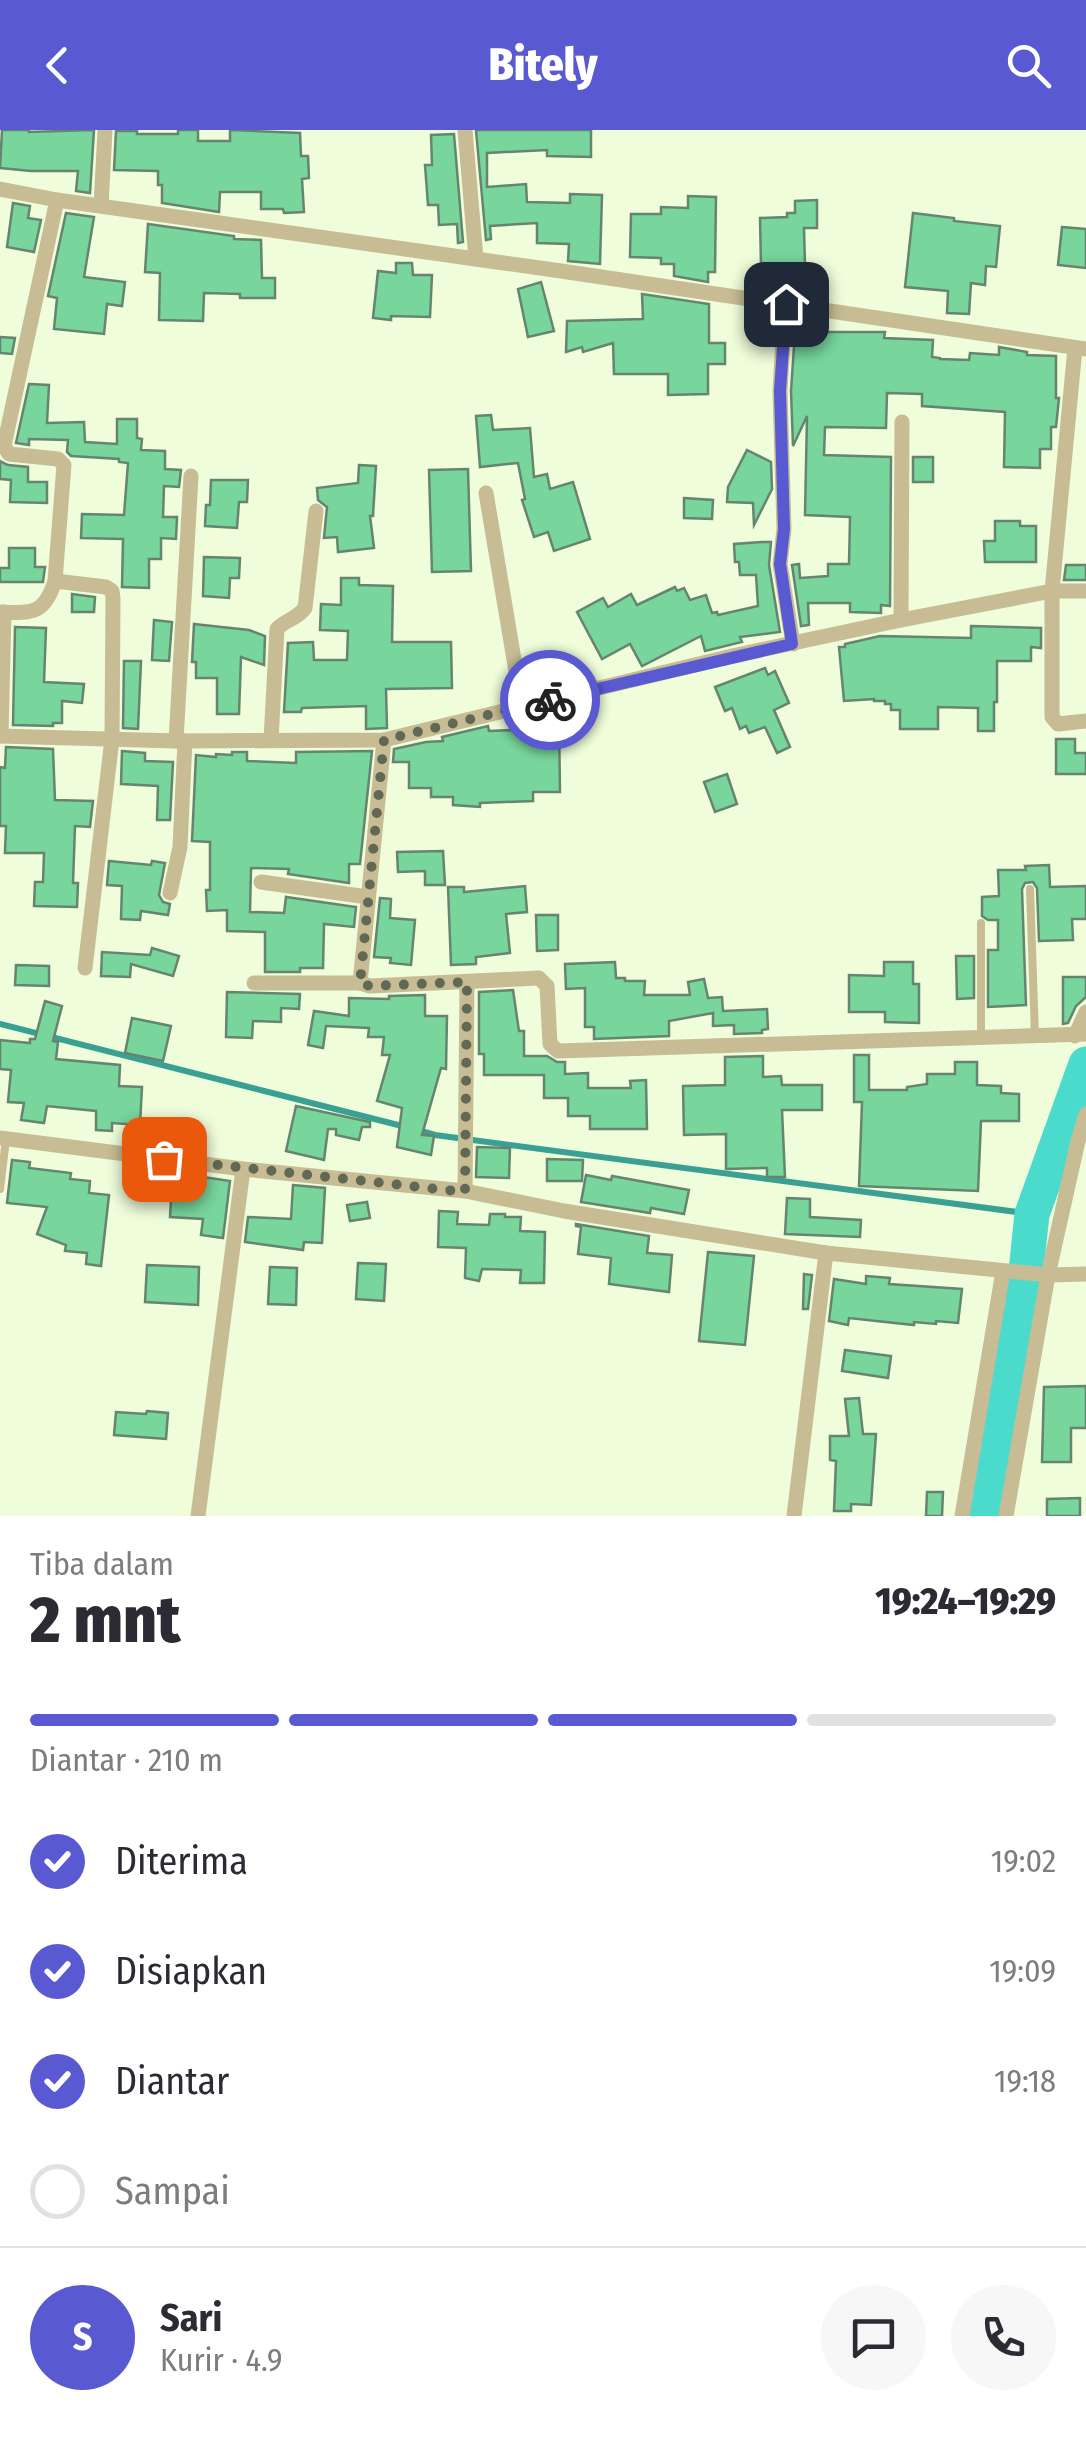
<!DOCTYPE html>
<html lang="id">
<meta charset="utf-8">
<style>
body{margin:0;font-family:"Fira Sans Condensed",sans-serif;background:#f7f7f7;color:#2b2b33;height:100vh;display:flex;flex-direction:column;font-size:38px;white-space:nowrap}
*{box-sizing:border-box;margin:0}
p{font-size:32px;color:#7c7c81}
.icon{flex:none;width:55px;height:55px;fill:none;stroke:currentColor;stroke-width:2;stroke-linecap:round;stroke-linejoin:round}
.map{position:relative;height:1386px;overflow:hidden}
.sheet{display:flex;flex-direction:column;background:#fff;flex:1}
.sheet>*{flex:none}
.pin{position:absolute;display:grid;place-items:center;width:85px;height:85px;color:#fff;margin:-42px;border-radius:20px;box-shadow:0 5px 15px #0006}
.courier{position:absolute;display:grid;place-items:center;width:100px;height:100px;margin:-50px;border:8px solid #595ad2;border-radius:50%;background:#fff;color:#222;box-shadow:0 2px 12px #0007}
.head em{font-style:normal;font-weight:800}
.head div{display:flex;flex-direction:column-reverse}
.head{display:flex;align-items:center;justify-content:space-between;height:170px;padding:0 30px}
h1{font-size:65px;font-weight:800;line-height:75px}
.bar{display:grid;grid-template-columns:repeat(4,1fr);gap:15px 10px;align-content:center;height:120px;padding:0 30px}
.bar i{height:12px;border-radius:8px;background:#e1e1e2}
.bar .current{background:#595ad2}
.bar p{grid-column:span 4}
.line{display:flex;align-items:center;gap:25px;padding:0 30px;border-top:2px solid #e1e1e2}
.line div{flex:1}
.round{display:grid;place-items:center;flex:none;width:105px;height:105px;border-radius:52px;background:#f7f7f7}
ol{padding:0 30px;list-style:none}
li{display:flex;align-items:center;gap:30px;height:110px}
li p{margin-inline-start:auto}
li .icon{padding:10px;border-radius:50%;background:#595ad2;color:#fff;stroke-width:4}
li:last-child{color:#7c7c81}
li i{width:55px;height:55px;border:5px solid #e1e1e2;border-radius:50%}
header{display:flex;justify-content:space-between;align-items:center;height:130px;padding:0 30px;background:#595ad2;color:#fff;font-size:45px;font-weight:800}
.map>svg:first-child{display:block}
</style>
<header><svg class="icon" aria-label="back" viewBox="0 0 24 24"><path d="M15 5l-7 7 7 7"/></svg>Bitely<svg class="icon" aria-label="search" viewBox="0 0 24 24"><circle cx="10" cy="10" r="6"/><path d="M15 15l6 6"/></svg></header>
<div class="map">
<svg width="1086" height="1386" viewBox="0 0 1086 1386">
<rect width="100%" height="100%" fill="#effdda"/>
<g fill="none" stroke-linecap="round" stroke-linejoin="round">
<g stroke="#3aa093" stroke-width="6">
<path d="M0,894L406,997"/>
<path d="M418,1000L435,1005L1032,1084"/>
</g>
<path stroke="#4bdbcd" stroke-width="35" d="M984,1386L1023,1170L1032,1084L1086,934"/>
</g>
<g fill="#78d69c" stroke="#658570" stroke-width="2.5">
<path d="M2,0H29V2L94,0L90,63L76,61L78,41H31L0,38Z"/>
<path d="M178,0H198V11H230V0L300,3L301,26H308L309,48L302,49L304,82L284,83L283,79H261V62H220L219,82L162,73V55H158V41L114,40L116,1H137V4H178Z"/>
<path d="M476,0H591V27L547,26V20L487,23V57L526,54L527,72L570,73V64L602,65L600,134L568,131L569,114L537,113V93L490,96L491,109L486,110Z"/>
<path d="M454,4L463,112L458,113L457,94L439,95L438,75H428L425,35H432L431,5Z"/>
<path d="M688,66L716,67L715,142H708V152L674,146V134H661V128L630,127L631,84H661V77L688,78Z"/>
<path d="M817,70V98H804L805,135L761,136L760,88L787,87V83H795V71Z"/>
<path d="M13,73L30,76L28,88L41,90L34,122L7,117Z"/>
<path d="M66,83L94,87L84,147L125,152L122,176L107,174L104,204L54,199L57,168L48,166Z"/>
<path d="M913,83L954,88V91L1000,96L996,137L986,136L985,155L971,153L969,184L947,183L948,161L905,157Z"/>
<path d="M148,94L234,106V109L261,110L262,148H275V168H240V164L204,163L203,191L159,190L160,143L145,142Z"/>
<path d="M1062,97L1086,99V138L1058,135Z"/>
<path d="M396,133H412L413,145H432L430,187L391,186V190L373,188L378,141L396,143Z"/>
<path d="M541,152L554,201L528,207L518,159Z"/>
<path d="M642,164L709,174V213H725V234H708V264L668,265V244H614L613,213L583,222L582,217L566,222L567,191L643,189Z"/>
<path d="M750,180L773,184L772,204L749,203Z"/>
<path d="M795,202H885L884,208L933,210L932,227L940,228V229L969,230L970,223L999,225V217L1027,222V225L1056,226V268H1059L1056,297H1051V319H1040V338L1004,337L1005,282L922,276V264L887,263L886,298L825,297L824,325L891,327L890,476L881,475V483L850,482V473H808L809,495L801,496L792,435L799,434L800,448L828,446V434H849L850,387L805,385L807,286L793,316L791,261Z"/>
<path d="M0,207L15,208L12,224L0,223Z"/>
<path d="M29,254L49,255L47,293L84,292L85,312L117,314V289H137V308L142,309L141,320L165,321V339L181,340L179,357L164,356L163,387H177L176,409L161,408V429H149V458L122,457L123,409L81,408L82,384L124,385L128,333L119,332V329L71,326L67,322L68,310L29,309V315L16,313Z"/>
<path d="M491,285L493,300L530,298L534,347L547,344L550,359L573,352L590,409L554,421L548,402L534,407L522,370L525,369L518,333L480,337L476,286Z"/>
<path d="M747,320L771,332L772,359L754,395L753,373L727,372L728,357Z"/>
<rect x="913" y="327" width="20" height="25"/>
<path d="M0,331L8,335L28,337V352H47V373L10,372L11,350L0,349Z"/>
<path d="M359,335L376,336L373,386H370L374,418L338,422L337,407L324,408L327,377L318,370L317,358L358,353Z"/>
<path d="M468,339L471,441L432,442L429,340Z"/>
<path d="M211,350H248L247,372H239L237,398L205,396L206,375H210Z"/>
<path d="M684,368L713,370L712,389L684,388Z"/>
<path d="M995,391H1020V396H1036V432H985L984,411H995Z"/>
<path d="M762,412H771L769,435L780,502L740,507L742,512L705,521L701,506L642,536L630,514L602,529L577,482L603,468L608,477L631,464L637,475L675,457L677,461L684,458L690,470L706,465L712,483L717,482L718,485L758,476L756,445H740L739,432H735L734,414Z"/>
<path d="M9,418H35V437H45L43,452H0V438H9Z"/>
<path d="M204,427L240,428L239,448H230L229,468L203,466Z"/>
<path d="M1066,435H1086V450H1064Z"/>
<path d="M341,448H359V455L393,456L392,512H451L452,558L386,559L387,598L366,599V576L302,578L301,582H284L288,513L313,512L314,530H347L348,501L320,500L321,474L341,475Z"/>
<path d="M72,464L95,467L94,482H72Z"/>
<path d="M154,490L172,492L169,531L152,530Z"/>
<path d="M194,494L249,500L265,506L264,535L241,527L239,584H217V548H196V532H192Z"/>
<path d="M971,496L1041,498V518L1031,517V531H997V572H994V601H978V578L938,577V599H900V580H891V574H885V571H874V569L844,571L839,517H845V514L880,506L971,508Z"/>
<path d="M15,497L46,498L44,552L84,554L82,573L62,571V593H53V596L13,595Z"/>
<path d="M124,531H141L138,599L123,598Z"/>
<path d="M765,538L768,545L775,541L789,573L774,580L790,617L777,623L765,597L749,603L746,596L740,599L732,578L725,581L715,557Z"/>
<path d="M537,592H559L560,662H533V671L480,673V677L453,675V667H431V658H409V632H393L394,619L426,612L443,611L442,607L488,596L489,601L537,599Z"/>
<path d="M1056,609H1075V623H1086V644H1056Z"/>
<path d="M6,617L53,619L55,670L93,671L90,697L75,696L73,753H78L77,777L34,776L35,752H43L44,723H5L6,696H0V637L5,638Z"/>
<path d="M122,621L145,623V631L173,632L170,690H157L158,656L121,654Z"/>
<path d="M372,621L360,734H349V753L288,744L289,739L251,738L250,782L284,783L286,767L356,777L354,797L324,794L323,838H300V842H265V802L227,801V780L207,781L206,760H210V712L192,711L196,625L216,627V624L232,625V622H247V631L296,633V622Z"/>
<path d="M727,644L737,674L715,682L704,652Z"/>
<path d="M443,721L445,755H425V741L398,742L397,722Z"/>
<path d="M109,731L151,735L152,731L165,733L159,765L163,772L170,774L168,785L141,781L140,790L121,789L122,756L107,755Z"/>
<path d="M1049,735L1050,757L1086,756V789H1072L1073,810L1039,811L1037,758L1033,752L1025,753L1022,759L1026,875L988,877V820H998V790H988L982,786V767L999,766L998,740H1026L1025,736Z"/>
<path d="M525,756L527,782L506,784L510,823L476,827V834L451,835L448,757H464V762Z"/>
<path d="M380,768L391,769L390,788L415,790L411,835L390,833L391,828L374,827Z"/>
<path d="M536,785H558V820L537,821Z"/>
<path d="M152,818L179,826L173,846L131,834L130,847L101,846L102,822L150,825Z"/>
<path d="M956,826H974V868L957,869Z"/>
<path d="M615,832L616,848H625V851H645L644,865H690L688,852L704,849L708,868L722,867L723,881L767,879L768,899L762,900V903L734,904V895L713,896V883L669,891V906L594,909V897H585V858L566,859L565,834Z"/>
<path d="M884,832H913V854H919V893L885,892V882H849V845L884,846Z"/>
<path d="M16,835L49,836V856L15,855Z"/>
<path d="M1063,847H1086V867L1076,876L1068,893L1063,894Z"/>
<path d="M513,860L519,901H524V926H547L557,932H565V944L588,943V958H631L630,951L646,950L647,999H590V986H568V968H544V945H484V924H479V862Z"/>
<path d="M227,862L300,864L299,879L281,878V892L253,891L252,908L226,907Z"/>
<path d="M425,865V886H447L446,939L441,938L422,1005L434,1006L431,1025L397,1017L402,978L377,971L390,925H382L384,907H368L369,898L326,896L323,918L308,915L314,881L349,886V868L389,869V866Z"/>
<path d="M45,871L62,876L53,911L58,912L56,929L120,935L119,956L142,957L140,995L112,993V1001L96,1000V981L47,976L44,993L21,990L24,973L8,972L11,940L0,939V910L30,913V909H35Z"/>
<path d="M132,888L171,896L163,931L125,923Z"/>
<path d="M854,925H869V960H907V957L927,954V944H955V932H977V955L1001,956V963L1019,964V991H981L978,1061L859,1056L862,972H854Z"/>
<path d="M763,926V947L781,946L782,955H822V980H782L785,1047H767V1038L726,1039V1004L684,1005L683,956L725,955V927Z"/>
<path d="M296,976L370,992V997H362L359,1010L336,1005V999H328L324,1030L286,1021Z"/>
<path d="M477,1017L510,1018L509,1048L476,1047Z"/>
<path d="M547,1029L583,1030L582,1051H547Z"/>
<path d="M12,1030L30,1032L29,1038L71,1043L70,1049L90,1051L89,1063L109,1065L101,1136L86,1134L87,1123L65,1121L66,1115L37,1104L47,1077L7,1073Z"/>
<path d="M144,1038L230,1051L223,1108L201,1105L203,1089L170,1087L171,1070L142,1068Z"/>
<path d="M586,1045L611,1050L612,1046L689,1060L684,1084L651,1078L650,1083L581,1072Z"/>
<path d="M293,1055L325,1058L322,1113L304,1112L303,1120L245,1112L248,1087L291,1089Z"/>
<path d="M787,1068L810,1069V1087L861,1090L860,1107L785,1104Z"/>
<path d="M367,1072L370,1088L350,1091L347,1075Z"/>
<path d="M439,1081L458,1082L457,1094L489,1095L490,1084H505V1087H521L520,1101L545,1102L544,1153H520L521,1140L482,1139L479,1151L465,1148L466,1118L438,1117Z"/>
<path d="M576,1094L649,1106L647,1123L672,1125L669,1162L609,1154L611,1128L578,1124L581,1097L576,1096Z"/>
<path d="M708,1122L754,1126L745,1215L699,1211Z"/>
<path d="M358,1133L386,1134L384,1171L356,1169Z"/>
<path d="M147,1135L199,1137L198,1175L145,1172Z"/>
<path d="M270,1137L297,1138L296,1175L268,1174Z"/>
<path d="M804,1144L812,1145L808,1179H803Z"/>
<path d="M866,1146L890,1148L889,1154L962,1159L958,1193L936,1191V1194L914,1192V1195L849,1188L848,1195L829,1191L834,1149L866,1154Z"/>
<path d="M845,1220L891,1226L888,1248L842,1241Z"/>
<path d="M1086,1256V1298H1071V1332H1042L1044,1257Z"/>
<path d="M859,1268L863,1304H876L871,1375L851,1374V1381H834L836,1331L830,1330V1306H849L845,1269Z"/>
<path d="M147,1281L168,1283L166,1309L114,1305L116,1282L146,1284Z"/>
<path d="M927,1362H943L942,1386H926Z"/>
<path d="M1080,1368V1386H1047V1369Z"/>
</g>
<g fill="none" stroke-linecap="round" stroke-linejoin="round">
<g stroke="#c7bc94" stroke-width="8">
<path d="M1030,759L1035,906"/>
<path d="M981,793V908"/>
<path d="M0,1059L6,1009"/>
</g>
<g stroke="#c7bc94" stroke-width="15">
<path d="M465,0L476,129"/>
<path d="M0,59L57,70L561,141L1086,219"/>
<path d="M101,76L105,0"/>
<path d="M785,174L780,261L784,399L780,434L793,514"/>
<path d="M1075,218L1052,461V587L1058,594L1086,591"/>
<path d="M486,363L522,577"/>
<path d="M55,451L106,457L112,461L113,468L112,609L85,838"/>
<path d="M0,482C32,483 44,485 55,451L64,335L58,329L9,324L4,316L57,70"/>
<path d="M901,490L902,292"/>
<path d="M0,606L176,611L384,610L732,526L901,490L1052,461H1086"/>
<path d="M1,606L4,482"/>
<path d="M271,610L277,499C285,490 297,489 305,478L316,381"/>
<path d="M384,610L360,853L370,856L539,848L547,856L550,914L558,921L1086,904"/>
<path d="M176,611L191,346"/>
<path d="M261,752L368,767"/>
<path d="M170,763L180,717L185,611"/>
<path d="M254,853H360"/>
<path d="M1075,906L1086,882"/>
<path d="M0,1008L243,1039L465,1061L564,1081L826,1123L1048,1145L1086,1144"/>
<path d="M465,1061L467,853"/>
<path d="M198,1386L243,1039"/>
<path d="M794,1386L826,1123"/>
<path d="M962,1386L1003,1141"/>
<path d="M1006,1386L1048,1145L1078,1011L1086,984"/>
</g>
</g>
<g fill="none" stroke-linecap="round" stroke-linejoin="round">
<path stroke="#616854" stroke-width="10" stroke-dasharray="0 18" d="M164,1029L465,1062L467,852L370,856L360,854L384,610L550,570"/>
<path stroke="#595ad2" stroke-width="12" d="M550,570L792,514L780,434L784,399L780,261L786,174"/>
</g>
</svg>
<div class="pin" style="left:164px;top:1029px;background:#ea580c"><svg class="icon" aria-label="bag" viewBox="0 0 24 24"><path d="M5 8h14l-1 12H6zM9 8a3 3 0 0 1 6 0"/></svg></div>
<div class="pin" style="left:786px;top:174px;background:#1f2937"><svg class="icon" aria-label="home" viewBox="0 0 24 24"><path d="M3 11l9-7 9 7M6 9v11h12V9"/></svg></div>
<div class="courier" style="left:550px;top:570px"><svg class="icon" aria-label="bike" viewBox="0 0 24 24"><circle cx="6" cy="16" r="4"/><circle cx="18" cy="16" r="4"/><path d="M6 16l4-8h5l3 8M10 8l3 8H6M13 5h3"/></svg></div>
</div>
<section class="sheet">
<div class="head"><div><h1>2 mnt</h1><p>Tiba dalam</p></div><em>19:24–19:29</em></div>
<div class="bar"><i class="current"></i><i class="current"></i><i class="current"></i><i></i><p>Diantar · 210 m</p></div>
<ol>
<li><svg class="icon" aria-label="check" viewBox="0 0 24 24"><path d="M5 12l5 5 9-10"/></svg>Diterima<p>19:02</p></li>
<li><svg class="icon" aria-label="check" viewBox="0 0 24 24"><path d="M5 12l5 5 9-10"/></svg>Disiapkan<p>19:09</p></li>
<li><svg class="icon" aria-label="check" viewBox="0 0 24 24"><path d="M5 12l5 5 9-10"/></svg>Diantar<p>19:18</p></li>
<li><i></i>Sampai</li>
</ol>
<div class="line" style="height:180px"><b class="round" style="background:#595ad2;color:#fff">S</b><div><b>Sari</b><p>Kurir · 4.9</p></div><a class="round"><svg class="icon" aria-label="chat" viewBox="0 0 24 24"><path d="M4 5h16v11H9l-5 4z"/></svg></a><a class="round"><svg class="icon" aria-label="phone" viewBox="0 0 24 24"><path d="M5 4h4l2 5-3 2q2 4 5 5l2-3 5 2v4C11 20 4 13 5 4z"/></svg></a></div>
</section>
